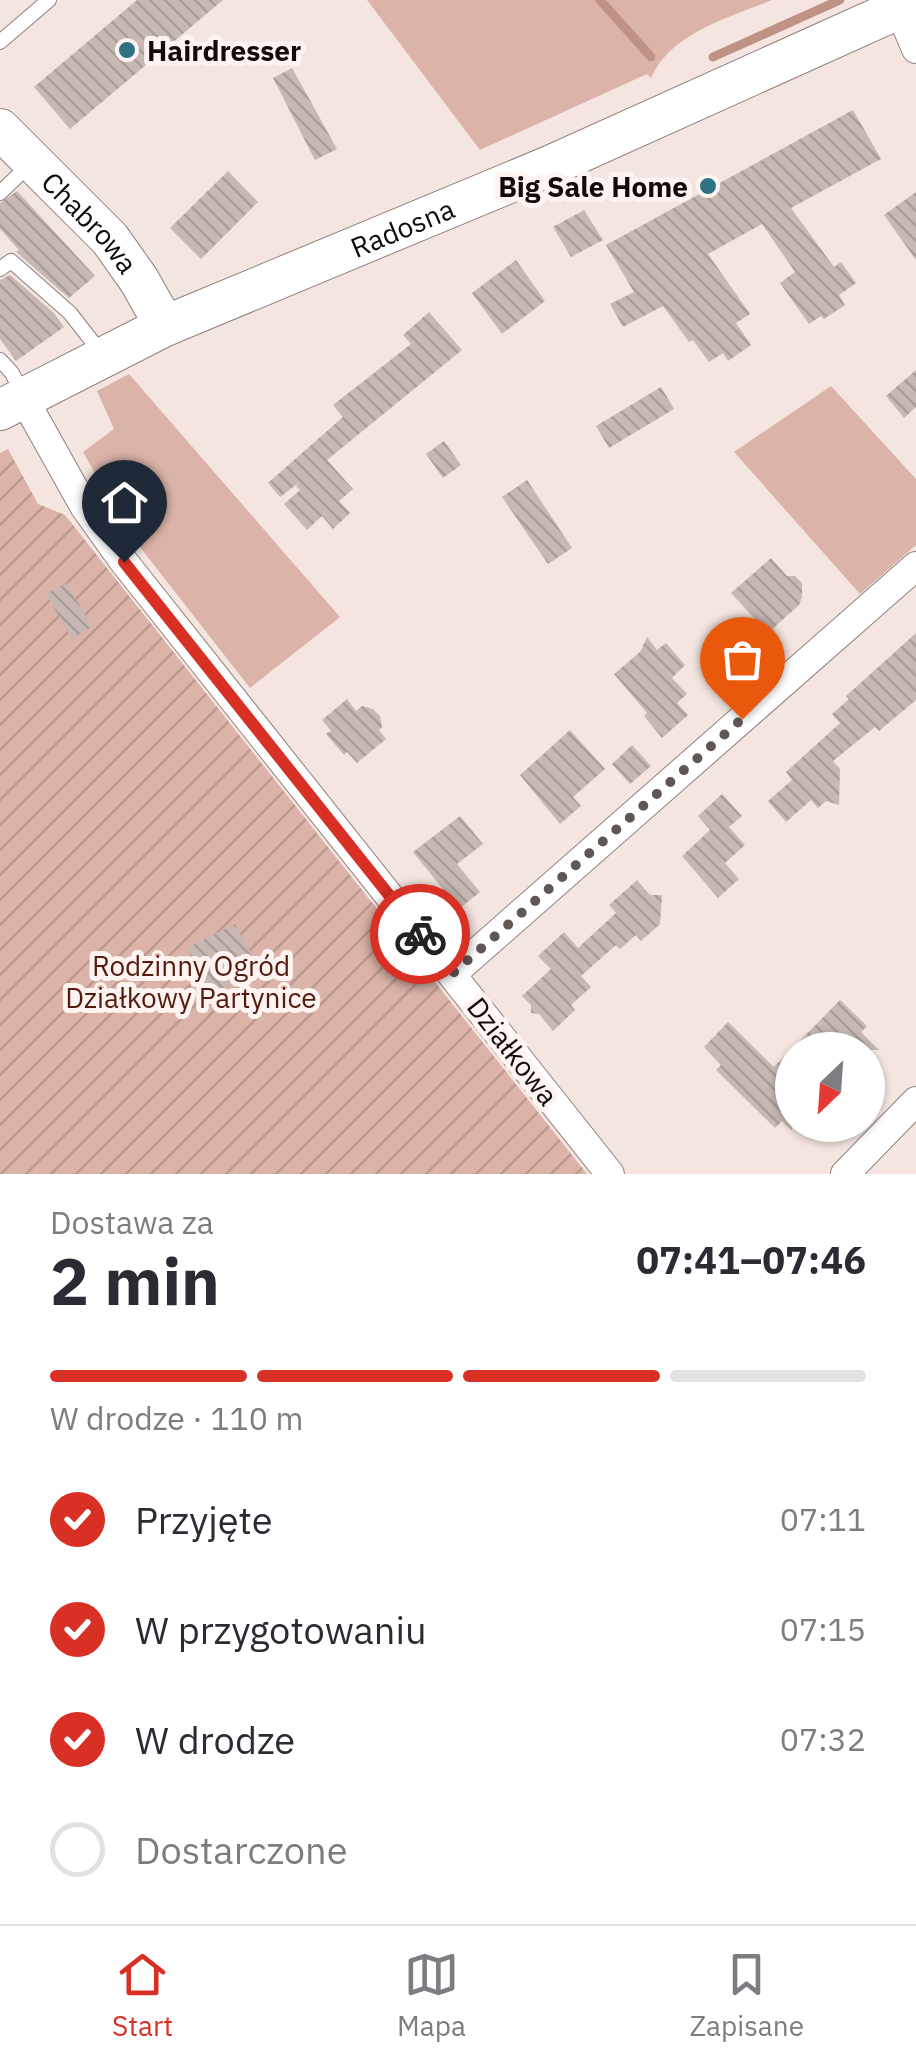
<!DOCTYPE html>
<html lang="pl">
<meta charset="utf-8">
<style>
body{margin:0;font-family:"IBM Plex Sans",sans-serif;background:#f2f2f3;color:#2b2b33;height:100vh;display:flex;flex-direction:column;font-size:38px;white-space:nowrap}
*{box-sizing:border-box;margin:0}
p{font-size:32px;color:#7c7c81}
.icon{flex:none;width:55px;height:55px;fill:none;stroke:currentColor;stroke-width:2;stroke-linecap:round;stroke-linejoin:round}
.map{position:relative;height:1174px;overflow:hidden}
.details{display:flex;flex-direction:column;background:#fff;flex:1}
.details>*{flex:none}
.needle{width:65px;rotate:205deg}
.fabs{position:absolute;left:775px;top:1032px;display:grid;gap:20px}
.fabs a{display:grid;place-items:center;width:110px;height:110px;border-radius:50%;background:#fff;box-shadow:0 2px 8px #0004;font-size:50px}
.pin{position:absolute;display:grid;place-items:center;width:85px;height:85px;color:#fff;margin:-102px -42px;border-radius:50% 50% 50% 0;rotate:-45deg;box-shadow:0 0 10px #0007}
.pin .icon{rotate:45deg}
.courier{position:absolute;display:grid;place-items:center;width:100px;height:100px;margin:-50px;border:8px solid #d93025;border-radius:50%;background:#fff;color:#222;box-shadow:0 2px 12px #0007}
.headline em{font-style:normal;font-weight:800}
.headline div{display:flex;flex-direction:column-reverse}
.headline{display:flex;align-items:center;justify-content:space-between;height:170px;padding:0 50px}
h1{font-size:65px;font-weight:800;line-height:75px}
.bar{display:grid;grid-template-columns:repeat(4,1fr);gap:15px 10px;align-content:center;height:120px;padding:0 50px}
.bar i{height:12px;border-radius:8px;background:#e1e1e2}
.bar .current{background:#d93025}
.bar p{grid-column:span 4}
ol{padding:0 50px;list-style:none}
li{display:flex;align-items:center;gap:30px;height:110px}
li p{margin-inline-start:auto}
li .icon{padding:10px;border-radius:50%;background:#d93025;color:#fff;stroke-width:4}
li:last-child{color:#7c7c81}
li i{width:55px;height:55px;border:5px solid #e1e1e2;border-radius:50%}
.tab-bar{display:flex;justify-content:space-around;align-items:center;height:140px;border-top:2px solid #e1e1e2;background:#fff;font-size:28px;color:#7c7c81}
.tab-bar a{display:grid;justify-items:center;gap:5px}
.tab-bar .current{color:#d93025}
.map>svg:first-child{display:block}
</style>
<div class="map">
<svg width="916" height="1174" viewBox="0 0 916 1174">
<defs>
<pattern id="garden-furrows" width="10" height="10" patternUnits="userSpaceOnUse" patternTransform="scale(2.5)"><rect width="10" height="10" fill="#dbb3a8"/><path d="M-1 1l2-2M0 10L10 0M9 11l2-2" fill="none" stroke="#bb998f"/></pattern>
<pattern id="building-back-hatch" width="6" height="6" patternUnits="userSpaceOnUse" patternTransform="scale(2.5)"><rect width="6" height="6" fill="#c7b8b3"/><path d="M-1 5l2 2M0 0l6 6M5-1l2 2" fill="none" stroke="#aa9d99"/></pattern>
</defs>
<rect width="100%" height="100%" fill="#f5e5e0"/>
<g fill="#dbb3a8">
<path d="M367,0H772C730,17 670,33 651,78L647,74L480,150Z"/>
<path d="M129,374L340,617L250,688L129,533L83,452L114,429L97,391Z"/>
<path d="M831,386L916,479V545L860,594L734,452Z"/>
</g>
<path fill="url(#garden-furrows)" d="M8,449L38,504L65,515L587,1174H0V453Z"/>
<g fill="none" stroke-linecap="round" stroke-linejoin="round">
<g stroke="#c09285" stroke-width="9">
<path d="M600,0L651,57"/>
<path d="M713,57L840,0"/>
</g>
</g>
<g fill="url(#building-back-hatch)">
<path d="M137,0H223L70,129L34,87Z"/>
<path d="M292,68L337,149L315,160L273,78Z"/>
<path d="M853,110L881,159L791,208L834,267L841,262L856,283L839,295L845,305L824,319L821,316L809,324L780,283L795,272L762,224L708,254L750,314L736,323L751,345L728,361L723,353L709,362L693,340L689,342L663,306L623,327L610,304L634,292L606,245Z"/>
<path d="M228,171L258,202L201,259L170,228Z"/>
<path d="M17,191L95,276L69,298L16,252L19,250L0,229V203Z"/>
<path d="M916,192V260L884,215Z"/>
<path d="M584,210L603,240L571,257L553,227Z"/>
<path d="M516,260L545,301L502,334L472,293Z"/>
<path d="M10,275L54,313L64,327L16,361L0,339V280Z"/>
<path d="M429,312L462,350L327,460L353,489L339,501L350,513L333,529L322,516L307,530L284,504L300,490L296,486L300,482L280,497L268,483L343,417L333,405L411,344L403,335Z"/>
<path d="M916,370V407L904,418L886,396Z"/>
<path d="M661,387L674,409L609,448L596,426Z"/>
<path d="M444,441L461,465L443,478L426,454Z"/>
<path d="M527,480L572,548L548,564L502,497Z"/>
<path d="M771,558L787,576H795L802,583V597L799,605L768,633L731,593Z"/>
<path d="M67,583L92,627L72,639L46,594Z"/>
<path d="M916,633V700L879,731L875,727L833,761L840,769L839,805L826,801L818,808L811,800L786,822L768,801L792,780L786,772L840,723L832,714L849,699L846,696Z"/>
<path d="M647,637L657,650L666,643L685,665L672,678L687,694L677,703L688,715L662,738L644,716L647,713L614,674L640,652Z"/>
<path d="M347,699L356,711L362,706L373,709L380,716L382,727L379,730L386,739L357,763L347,752L344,755L326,734L331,731L322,720Z"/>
<path d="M570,730L605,769L573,797L581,806L560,824L520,775Z"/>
<path d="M632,745L651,766L630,784L612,764Z"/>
<path d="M722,794L742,816L729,827L745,845L725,863L739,879L718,898L682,856L710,830L698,816Z"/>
<path d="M460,816L483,844L457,864L480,892L459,909L413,852Z"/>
<path d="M637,880L650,895H662L660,924L641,941L636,935L620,949L616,945L581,976L591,987L571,1005L575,1010L553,1031L539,1014L531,1013V1005L522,996L551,969L538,956L564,932L578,948L616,913L609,905Z"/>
<path d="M235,924L257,964L227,980L230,984L210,995L187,948Z"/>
<path d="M840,1000L867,1026L861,1032L879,1050H792V1131L782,1121L775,1128L716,1070L721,1065L704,1047L728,1022L774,1067Z"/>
</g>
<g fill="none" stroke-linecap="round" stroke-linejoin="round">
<defs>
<g id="lane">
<path d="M0,42L49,0"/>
<path d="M0,193L30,164"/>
<path d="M0,269L11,261L70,313L102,354"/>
<path d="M0,360L12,373L22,393"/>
</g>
<g id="street">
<path d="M899,9L916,49"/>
<path d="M24,399L84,506L124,562L610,1174"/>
<path d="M452,974L916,566"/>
<path d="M845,1174L916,1101"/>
</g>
<g id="secondary">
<path id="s1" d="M0,129L110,239L139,280L165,326"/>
<path id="s2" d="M0,410L165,326L552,165L916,1"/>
</g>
</defs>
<use href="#lane" stroke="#8f807c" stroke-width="16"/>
<use href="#street" stroke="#8f807c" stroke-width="30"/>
<use href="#secondary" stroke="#8f807c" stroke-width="42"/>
<use href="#lane" stroke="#fff" stroke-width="14"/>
<use href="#street" stroke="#fff" stroke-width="28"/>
<use href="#secondary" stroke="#fff" stroke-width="40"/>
</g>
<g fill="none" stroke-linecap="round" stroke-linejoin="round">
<path stroke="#605755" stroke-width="10" stroke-dasharray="0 18" d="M420,934L452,974L742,719"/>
<path stroke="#d93025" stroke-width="12" d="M124,562L420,934"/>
</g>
<g fill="#2f7283" stroke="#fdf3f1" stroke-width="4">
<circle cx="127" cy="50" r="10"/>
<circle cx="708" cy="186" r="10"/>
</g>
<g text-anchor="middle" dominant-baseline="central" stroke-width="10" stroke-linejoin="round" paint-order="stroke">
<g font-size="28" font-weight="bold" fill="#100b0a" stroke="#fdf3f1" text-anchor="start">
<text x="147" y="50">Hairdresser</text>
<text x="688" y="186" text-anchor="end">Big Sale Home</text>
</g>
<g font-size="28" fill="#100b0a" stroke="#fdf3f1">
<text stroke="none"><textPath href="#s1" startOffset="130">Chabrowa</textPath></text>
<text stroke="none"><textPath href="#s2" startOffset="442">Radosna</textPath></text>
<text transform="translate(513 1051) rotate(52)">Działkowa</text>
</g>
<g font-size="28" fill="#541b0c" stroke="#fdf3f1">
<text x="191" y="965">Rodzinny Ogród<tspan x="191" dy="32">Działkowy Partynice</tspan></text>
</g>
</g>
</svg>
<div class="fabs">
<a><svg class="needle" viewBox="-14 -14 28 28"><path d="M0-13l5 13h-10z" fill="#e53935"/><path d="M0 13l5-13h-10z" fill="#7c7c81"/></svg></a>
</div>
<div class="pin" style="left:742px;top:719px;background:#ea580c"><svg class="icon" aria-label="bag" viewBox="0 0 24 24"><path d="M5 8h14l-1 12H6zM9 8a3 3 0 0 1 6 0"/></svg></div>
<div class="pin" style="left:124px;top:562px;background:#1f2937"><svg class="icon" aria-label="home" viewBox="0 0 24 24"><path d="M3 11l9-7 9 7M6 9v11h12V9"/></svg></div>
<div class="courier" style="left:420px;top:934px"><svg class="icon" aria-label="bike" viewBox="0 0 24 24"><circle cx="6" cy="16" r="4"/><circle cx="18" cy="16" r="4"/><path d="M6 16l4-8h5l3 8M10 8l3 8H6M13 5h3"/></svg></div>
</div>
<section class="details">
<div class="headline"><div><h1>2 min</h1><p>Dostawa za</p></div><em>07:41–07:46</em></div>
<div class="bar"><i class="current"></i><i class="current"></i><i class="current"></i><i></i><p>W drodze · 110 m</p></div>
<ol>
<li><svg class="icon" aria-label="check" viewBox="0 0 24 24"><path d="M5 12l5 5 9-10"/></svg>Przyjęte<p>07:11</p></li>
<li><svg class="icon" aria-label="check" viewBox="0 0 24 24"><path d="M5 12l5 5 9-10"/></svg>W przygotowaniu<p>07:15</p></li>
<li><svg class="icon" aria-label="check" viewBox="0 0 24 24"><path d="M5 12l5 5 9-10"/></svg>W drodze<p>07:32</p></li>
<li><i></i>Dostarczone</li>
</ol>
</section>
<nav class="tab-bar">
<a class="current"><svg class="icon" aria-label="home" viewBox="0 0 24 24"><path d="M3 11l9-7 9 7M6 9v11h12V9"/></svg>Start</a>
<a><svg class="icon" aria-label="map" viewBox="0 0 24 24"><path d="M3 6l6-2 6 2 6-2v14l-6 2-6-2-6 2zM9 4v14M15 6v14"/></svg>Mapa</a>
<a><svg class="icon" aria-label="saved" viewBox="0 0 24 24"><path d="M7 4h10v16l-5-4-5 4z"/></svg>Zapisane</a>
</nav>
